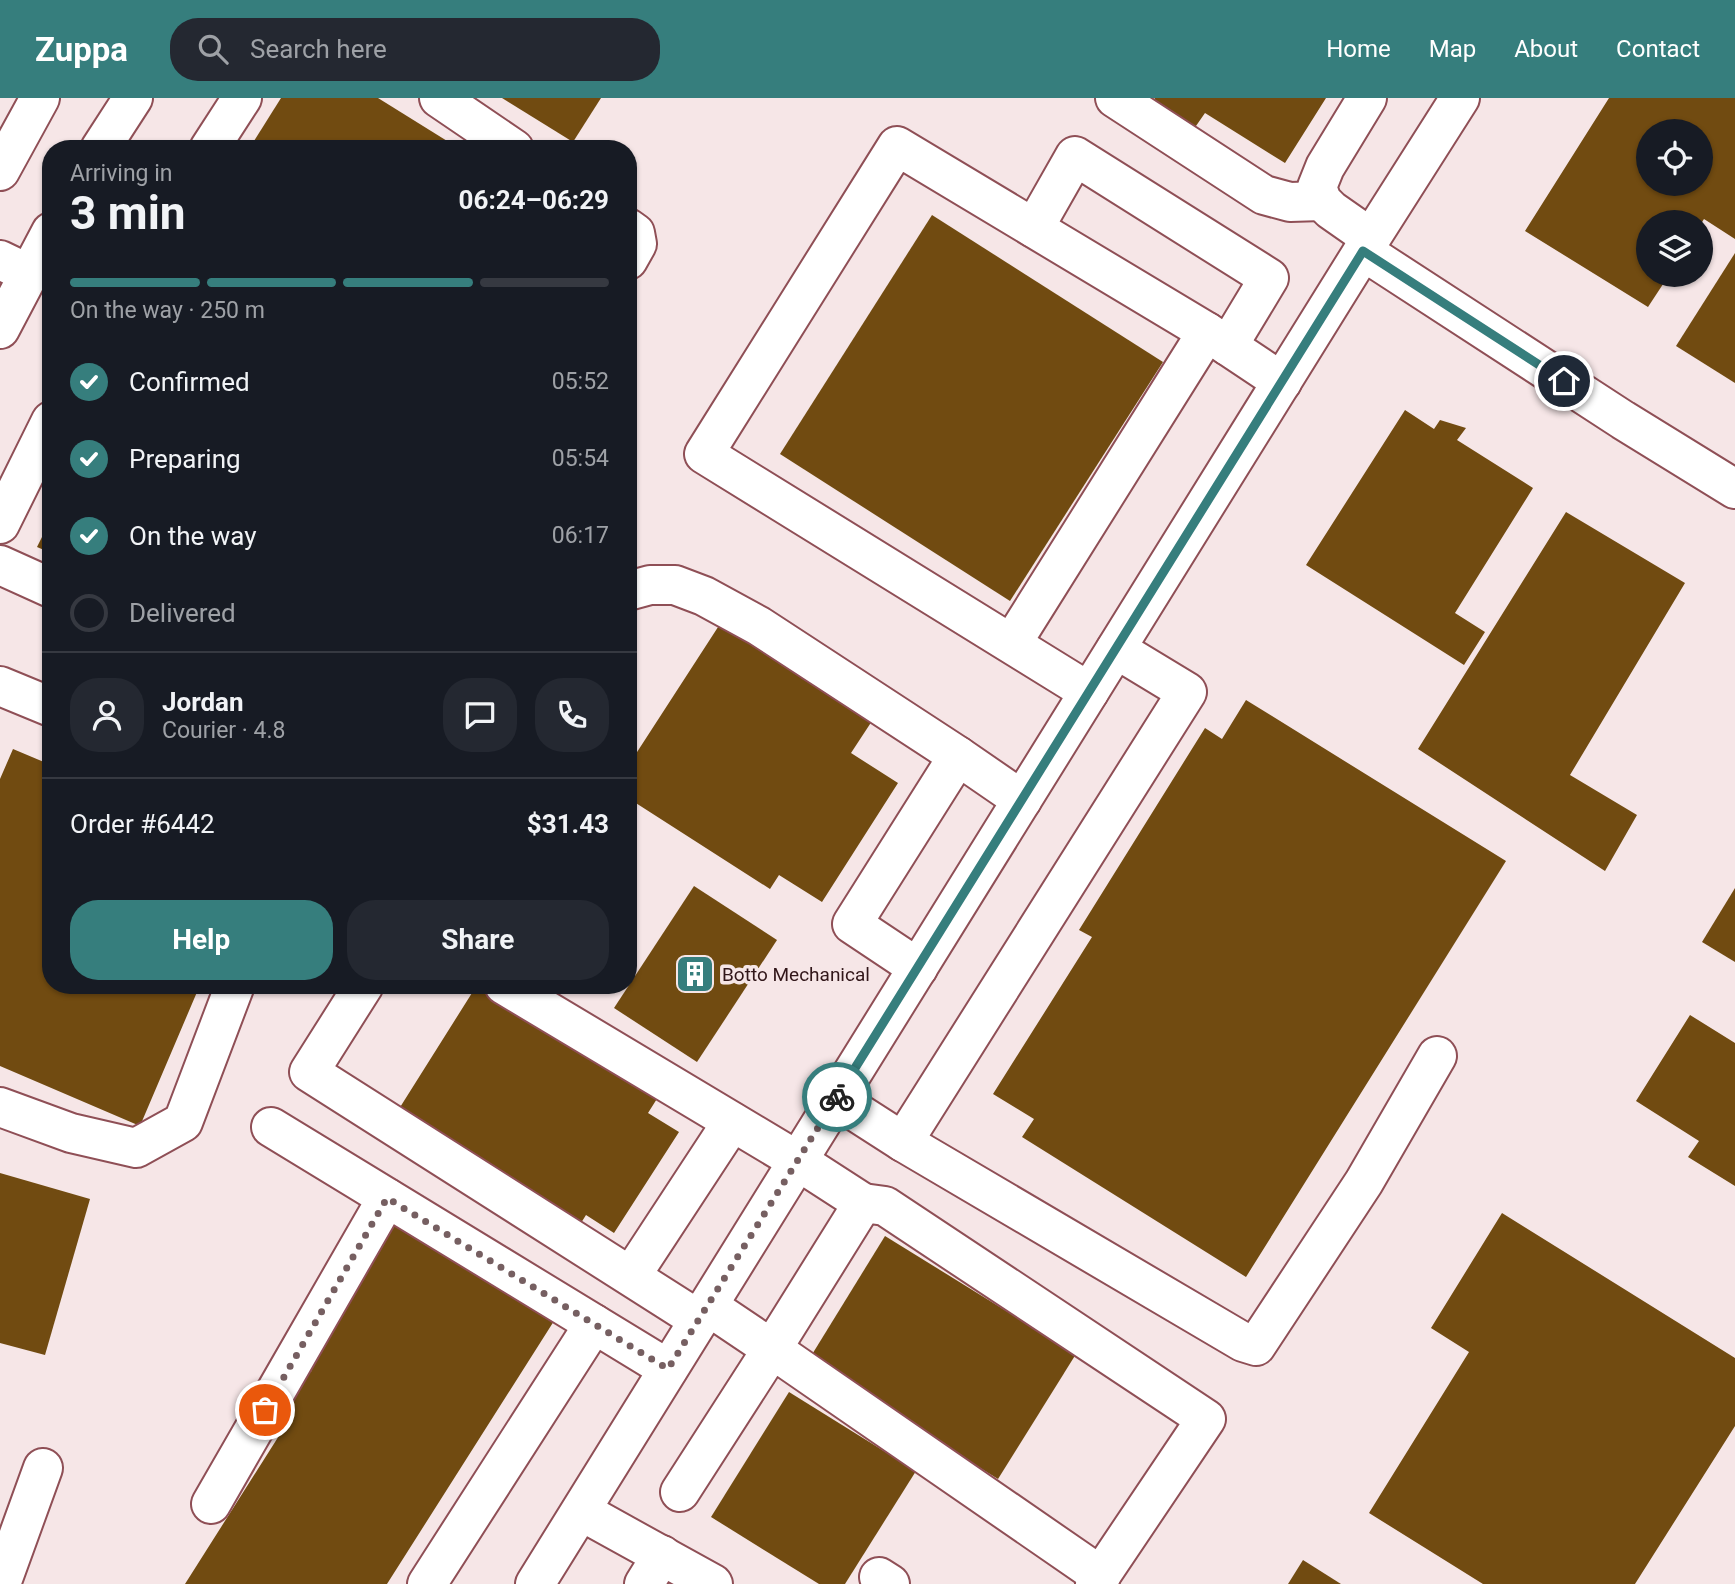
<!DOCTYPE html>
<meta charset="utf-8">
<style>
body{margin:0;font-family:Roboto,sans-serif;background:#242831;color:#f1f3f6;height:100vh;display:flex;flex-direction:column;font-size:26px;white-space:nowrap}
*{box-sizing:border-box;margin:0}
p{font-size:23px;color:#9ea1a6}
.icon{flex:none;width:38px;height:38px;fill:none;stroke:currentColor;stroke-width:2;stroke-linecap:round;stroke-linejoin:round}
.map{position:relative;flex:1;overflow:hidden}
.drawer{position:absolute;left:42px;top:42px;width:595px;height:854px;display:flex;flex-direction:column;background:#171b24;border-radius:28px;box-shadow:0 2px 5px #0004}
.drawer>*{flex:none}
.tools{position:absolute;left:1636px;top:21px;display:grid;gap:14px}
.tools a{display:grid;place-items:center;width:77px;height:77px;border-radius:50%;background:#171b24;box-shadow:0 2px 5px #0004;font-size:35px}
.pin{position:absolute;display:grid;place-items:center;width:60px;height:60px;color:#fff;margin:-30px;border:4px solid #fff;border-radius:50%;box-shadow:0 2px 7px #0007}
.courier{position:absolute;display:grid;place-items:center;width:70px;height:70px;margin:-35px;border:5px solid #367e7d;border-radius:50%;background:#fff;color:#222;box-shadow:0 2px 9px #0007}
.head em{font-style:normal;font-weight:700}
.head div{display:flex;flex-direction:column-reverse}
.head{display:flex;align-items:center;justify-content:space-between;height:119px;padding:0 28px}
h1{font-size:46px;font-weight:700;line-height:52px}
.bar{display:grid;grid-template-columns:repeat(4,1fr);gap:10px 7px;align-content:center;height:84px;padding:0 28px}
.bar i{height:9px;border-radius:5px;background:#363941}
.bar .on{background:#367e7d}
.bar p{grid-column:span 4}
.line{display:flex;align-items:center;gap:18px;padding:0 28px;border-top:2px solid #363941}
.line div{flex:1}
.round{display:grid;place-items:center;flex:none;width:74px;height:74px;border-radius:28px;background:#242831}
ol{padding:0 28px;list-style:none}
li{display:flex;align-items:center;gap:21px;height:77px}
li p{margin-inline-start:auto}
li .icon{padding:7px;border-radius:50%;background:#367e7d;color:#fff;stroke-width:4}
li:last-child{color:#9ea1a6}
li i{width:38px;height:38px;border:4px solid #363941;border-radius:50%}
.primary-button{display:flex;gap:14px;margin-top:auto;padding:14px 28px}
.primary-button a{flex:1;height:80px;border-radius:28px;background:#367e7d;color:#fff;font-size:28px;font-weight:700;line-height:80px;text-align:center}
.primary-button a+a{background:#242831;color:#f1f3f6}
header{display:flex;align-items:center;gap:42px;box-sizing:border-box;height:98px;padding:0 35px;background:#367e7d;color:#fff}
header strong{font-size:33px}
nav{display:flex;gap:38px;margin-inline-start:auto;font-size:24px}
.search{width:490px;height:63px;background:#242831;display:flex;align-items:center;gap:18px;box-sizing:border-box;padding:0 24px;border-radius:28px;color:#9ea1a6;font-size:26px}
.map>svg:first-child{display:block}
</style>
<header>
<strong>Zuppa</strong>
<div class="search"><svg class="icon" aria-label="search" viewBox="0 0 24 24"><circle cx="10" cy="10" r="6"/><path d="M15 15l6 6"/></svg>Search here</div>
<nav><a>Home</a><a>Map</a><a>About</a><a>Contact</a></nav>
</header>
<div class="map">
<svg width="1735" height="1486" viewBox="0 0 1735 1486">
<rect width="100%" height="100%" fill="#f6e6e7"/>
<g fill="#714b11" fill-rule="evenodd">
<path d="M281,0H378L460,51H249Z"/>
<path d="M502,0H601L573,44Z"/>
<path d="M1155,0H1326L1285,65L1205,15L1189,38L1147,12Z"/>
<path d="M1609,0H1735V141L1704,121L1702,124H1648V177H1669L1648,209L1525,133ZM1648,33H1701V86H1648Z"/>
<path d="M932,117L1163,264L1010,503L780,356Z"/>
<path d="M1735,155V285L1676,248Z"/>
<path d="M1405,312L1434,331L1440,322L1466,330L1457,342L1533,390L1455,515L1485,534L1464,567L1306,467Z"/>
<path d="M1566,414L1685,485L1570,677L1637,717L1605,773L1418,651Z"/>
<path d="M51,421V455L37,449Z"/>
<path d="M720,526L872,623L851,655L898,685L822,804L779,777L770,791L628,700V668Z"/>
<path d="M1246,602L1506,763L1246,1179L1022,1039L1034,1021L993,996L1092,839L1079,832L1205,630L1222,641Z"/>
<path d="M13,651L51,667V887H200L140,1028L0,968V681Z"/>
<path d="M694,788L777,842L697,964L614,910Z"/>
<path d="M1735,790V864L1702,844Z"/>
<path d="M477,887H487L660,996L648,1015L679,1034L614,1135L586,1117L574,1136L392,1022Z"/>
<path d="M1690,917L1735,945V1088L1688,1059L1699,1043L1636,1003Z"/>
<path d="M0,1075L90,1101L45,1257L0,1245Z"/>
<path d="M1502,1115L1735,1260V1328L1635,1486H1483L1369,1415L1469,1254L1431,1230Z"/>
<path d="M397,1123L554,1223L387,1486H185L282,1333L276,1330L296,1270L311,1274L317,1250Z"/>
<path d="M885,1138L1076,1256L998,1381L808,1263Z"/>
<path d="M789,1294L916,1373L845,1486H819L711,1419Z"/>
<path d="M1303,1462L1341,1486H1288Z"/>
</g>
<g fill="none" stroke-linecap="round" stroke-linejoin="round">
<defs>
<g id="minor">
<path d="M439,0L514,51"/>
<path d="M1115,0L1264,97L1290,104L1322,103"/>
<path d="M1367,0L1325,69L1317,89L1322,103L1331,112L1371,140"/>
<path d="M100,51L133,0"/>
<path d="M209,51L242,0"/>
<path d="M0,73L40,0"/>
<path d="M628,130L635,135L637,146L628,162"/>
<path d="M1034,130L1075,58L1269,180L1228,248"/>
<path d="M1363,153L1623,322L1735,391"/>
<path d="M0,162L29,176"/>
<path d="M0,231L51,134"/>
<path d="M0,426L51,323"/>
<path d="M0,467L51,490"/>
<path d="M628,493L650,487H675L704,498L759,528L958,658"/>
<path d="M1012,545L1207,234"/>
<path d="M0,588L51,609"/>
<path d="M1089,594L704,356L897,48L1207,234L1282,284"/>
<path d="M918,870L852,826L958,658L1022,702"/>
<path d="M364,887L309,974L699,1222"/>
<path d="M504,887L798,1063L863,1105L772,1251L708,1208"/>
<path d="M836,1001L903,1044L1187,594L1116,551"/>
<path d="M0,1009L71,1035L136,1050L183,1024L235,887"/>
<path d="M271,1029L668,1271"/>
<path d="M903,1044L1243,1244L1256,1248L1364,1084L1437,958"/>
<path d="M863,1105L885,1108L1206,1321L1095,1486"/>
<path d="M631,1178L732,1024"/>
<path d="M680,1394L772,1251L1101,1478"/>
<path d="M211,1406L387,1100"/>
<path d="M581,1413L713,1486"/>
<path d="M879,1479L890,1486"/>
<path d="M1,1486L43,1370"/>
<path d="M427,1486L594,1226"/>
<path d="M535,1486L1371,140L1460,0"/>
<path d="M644,1486L662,1457"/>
</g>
</defs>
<use href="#minor" stroke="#8f4f56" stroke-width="42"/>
<use href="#minor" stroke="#fff" stroke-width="38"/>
</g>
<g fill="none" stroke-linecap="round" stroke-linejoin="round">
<path stroke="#765f61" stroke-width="7" stroke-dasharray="0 12.6" d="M265,1312L387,1100L668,1271L837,999"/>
<path stroke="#367e7d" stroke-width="9" d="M837,999L1363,153L1564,283"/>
</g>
<defs>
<symbol id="building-square" viewBox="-11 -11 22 22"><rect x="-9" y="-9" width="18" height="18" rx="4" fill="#367e7d" stroke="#f6e6e7"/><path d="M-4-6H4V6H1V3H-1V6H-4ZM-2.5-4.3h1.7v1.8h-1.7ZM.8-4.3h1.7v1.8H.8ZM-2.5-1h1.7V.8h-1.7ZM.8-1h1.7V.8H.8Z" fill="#fff"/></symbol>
</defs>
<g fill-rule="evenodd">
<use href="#building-square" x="673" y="854" width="44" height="44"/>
</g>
<g text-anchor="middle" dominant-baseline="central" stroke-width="7" stroke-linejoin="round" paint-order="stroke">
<g font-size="19" fill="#311619" stroke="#f6e6e7" text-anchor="start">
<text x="722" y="876">Botto Mechanical</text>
</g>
</g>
</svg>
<div class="tools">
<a><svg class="icon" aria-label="locate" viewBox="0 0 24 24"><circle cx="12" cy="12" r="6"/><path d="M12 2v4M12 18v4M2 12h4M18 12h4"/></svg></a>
<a><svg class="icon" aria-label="layers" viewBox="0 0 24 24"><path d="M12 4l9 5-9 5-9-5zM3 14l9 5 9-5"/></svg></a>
</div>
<div class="pin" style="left:265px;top:1312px;background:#ea580c"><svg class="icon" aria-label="bag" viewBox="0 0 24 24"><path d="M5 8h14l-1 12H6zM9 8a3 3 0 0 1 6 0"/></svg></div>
<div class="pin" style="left:1564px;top:283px;background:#1f2937"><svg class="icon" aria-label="home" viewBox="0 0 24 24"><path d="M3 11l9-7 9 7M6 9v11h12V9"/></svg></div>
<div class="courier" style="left:837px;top:999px"><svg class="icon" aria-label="bike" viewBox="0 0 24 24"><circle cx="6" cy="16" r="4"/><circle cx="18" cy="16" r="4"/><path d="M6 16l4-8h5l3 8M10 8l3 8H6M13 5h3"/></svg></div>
<section class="drawer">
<div class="head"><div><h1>3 min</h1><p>Arriving in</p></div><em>06:24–06:29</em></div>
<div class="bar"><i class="on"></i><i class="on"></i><i class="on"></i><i></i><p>On the way · 250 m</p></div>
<ol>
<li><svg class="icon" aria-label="check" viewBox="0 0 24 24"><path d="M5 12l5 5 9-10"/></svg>Confirmed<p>05:52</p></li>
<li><svg class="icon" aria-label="check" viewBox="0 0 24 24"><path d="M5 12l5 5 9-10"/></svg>Preparing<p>05:54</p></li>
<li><svg class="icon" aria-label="check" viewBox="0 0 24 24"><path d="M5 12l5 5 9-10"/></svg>On the way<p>06:17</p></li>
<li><i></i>Delivered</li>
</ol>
<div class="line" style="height:126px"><a class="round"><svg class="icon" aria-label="person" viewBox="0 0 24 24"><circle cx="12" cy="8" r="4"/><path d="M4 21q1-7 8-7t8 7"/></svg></a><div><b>Jordan</b><p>Courier · 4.8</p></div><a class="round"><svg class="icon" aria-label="chat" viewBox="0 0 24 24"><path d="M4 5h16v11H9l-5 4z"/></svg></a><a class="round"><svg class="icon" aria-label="phone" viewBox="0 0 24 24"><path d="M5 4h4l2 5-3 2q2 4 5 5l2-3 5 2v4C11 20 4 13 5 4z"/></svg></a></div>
<div class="line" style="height:91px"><div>Order #6442</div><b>$31.43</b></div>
<div class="primary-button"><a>Help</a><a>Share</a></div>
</section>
</div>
